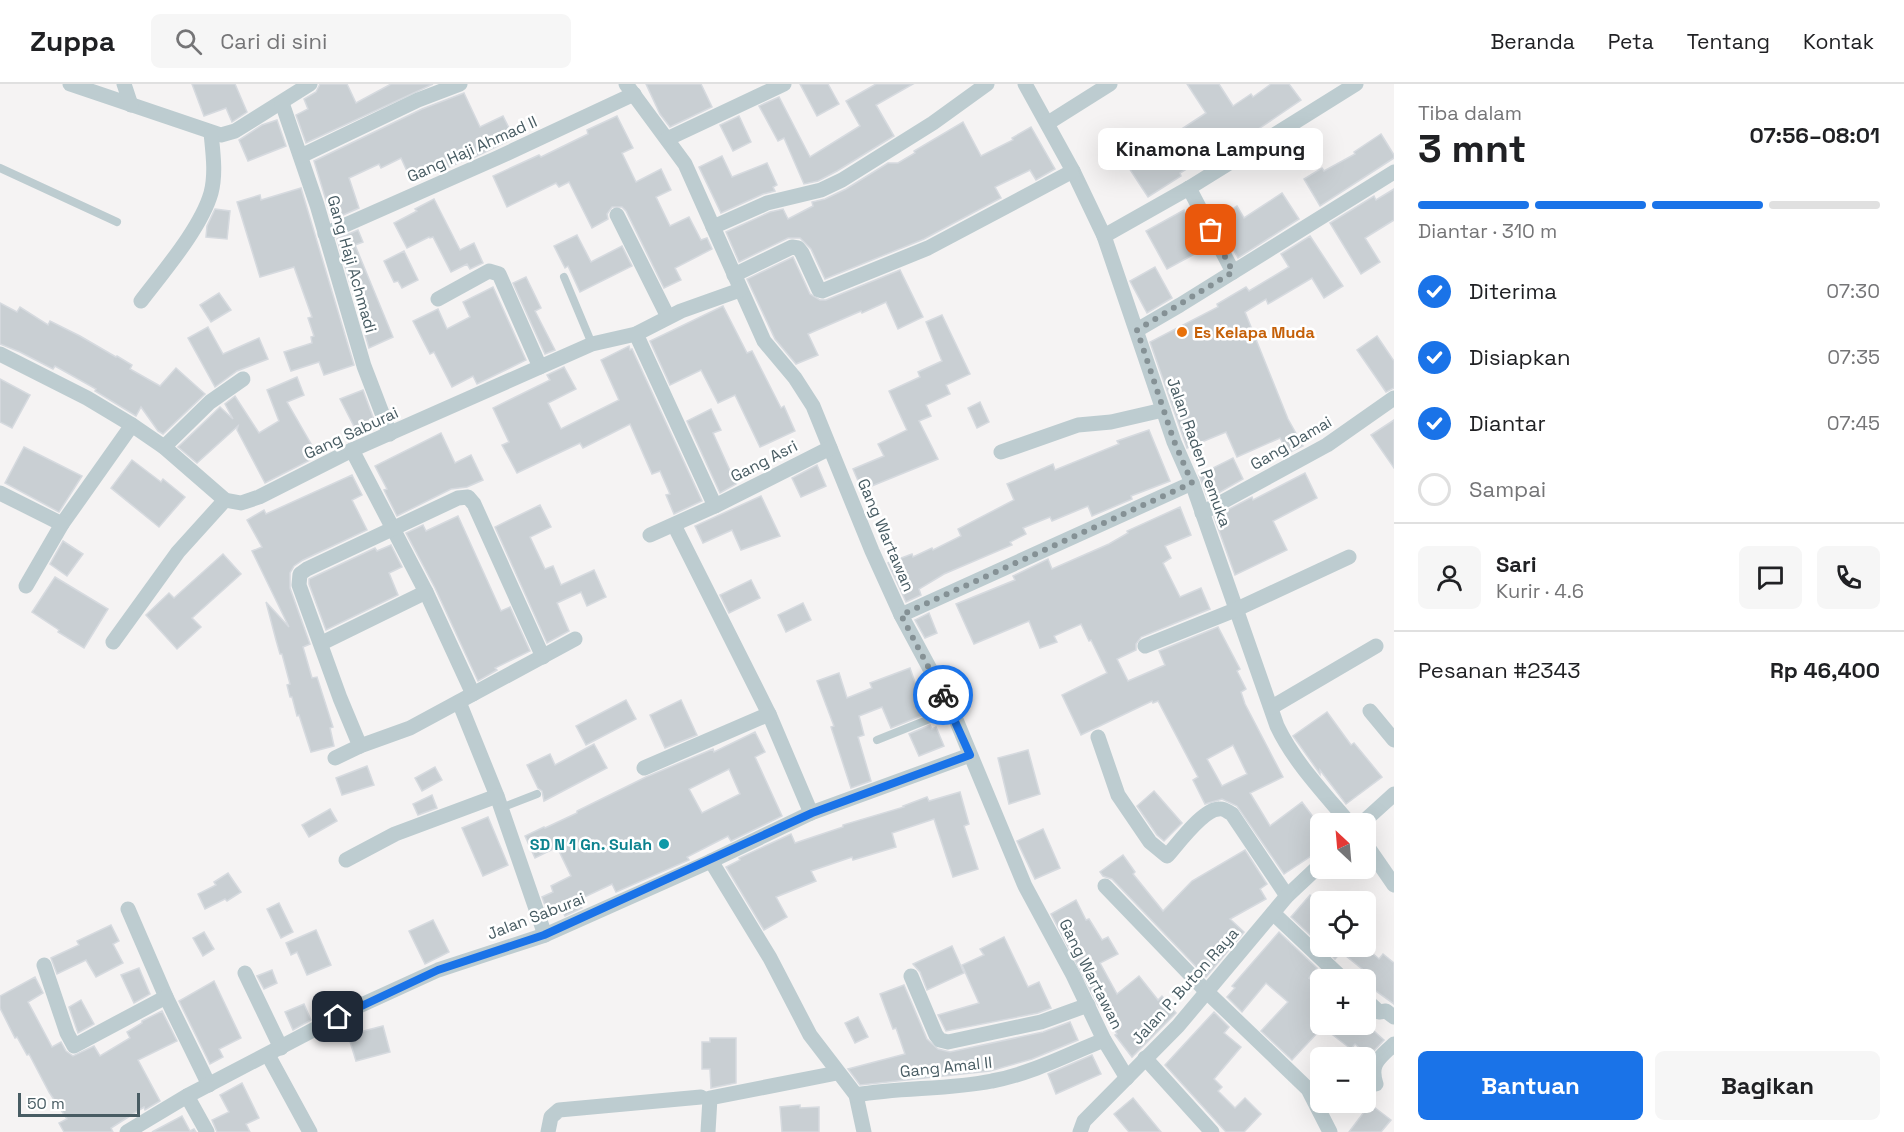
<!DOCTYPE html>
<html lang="id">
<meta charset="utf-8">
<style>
body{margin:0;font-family:"Space Grotesk",sans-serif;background:#f6f6f6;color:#202124;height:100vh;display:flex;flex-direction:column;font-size:22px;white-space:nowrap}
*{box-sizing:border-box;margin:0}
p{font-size:20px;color:#757577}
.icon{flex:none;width:33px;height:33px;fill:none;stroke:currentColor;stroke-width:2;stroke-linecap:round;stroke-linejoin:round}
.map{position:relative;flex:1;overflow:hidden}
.drawer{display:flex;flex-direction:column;background:#fff;width:510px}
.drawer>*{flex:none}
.needle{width:39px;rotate:334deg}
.tools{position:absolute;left:1310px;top:729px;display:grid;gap:12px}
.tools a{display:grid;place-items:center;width:66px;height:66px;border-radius:9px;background:#fff;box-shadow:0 6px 24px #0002;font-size:30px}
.scale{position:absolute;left:18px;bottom:15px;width:122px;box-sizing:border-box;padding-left:6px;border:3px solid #485c63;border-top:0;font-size:16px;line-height:21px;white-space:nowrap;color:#485c63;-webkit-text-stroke:4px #fff;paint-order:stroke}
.pin{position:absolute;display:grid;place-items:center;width:51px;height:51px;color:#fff;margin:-26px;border-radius:12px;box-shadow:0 3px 9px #0006}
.courier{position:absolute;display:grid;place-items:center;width:60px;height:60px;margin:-30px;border:4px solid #1a73e8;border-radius:50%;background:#fff;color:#222;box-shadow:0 2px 8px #0007}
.bubble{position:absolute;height:42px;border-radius:9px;background:#fff;box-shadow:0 6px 24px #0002;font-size:20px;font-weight:700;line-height:42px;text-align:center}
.overview em{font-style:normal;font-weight:700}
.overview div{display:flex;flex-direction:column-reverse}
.overview{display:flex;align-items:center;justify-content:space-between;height:102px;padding:0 24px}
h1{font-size:39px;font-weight:700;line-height:45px}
.bar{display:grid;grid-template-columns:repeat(4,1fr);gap:9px 6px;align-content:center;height:72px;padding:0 24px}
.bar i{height:8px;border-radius:4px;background:#e0e0e0}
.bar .current{background:#1a73e8}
.bar p{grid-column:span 4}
.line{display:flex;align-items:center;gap:15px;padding:0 24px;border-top:2px solid #e0e0e0}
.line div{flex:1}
.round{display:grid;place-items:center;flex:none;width:63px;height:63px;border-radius:9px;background:#f6f6f6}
ol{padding:0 24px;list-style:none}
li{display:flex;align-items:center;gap:18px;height:66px}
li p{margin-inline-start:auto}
li .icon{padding:6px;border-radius:50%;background:#1a73e8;color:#fff;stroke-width:4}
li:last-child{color:#757577}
li i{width:33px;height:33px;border:3px solid #e0e0e0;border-radius:50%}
.button{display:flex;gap:12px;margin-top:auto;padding:12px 24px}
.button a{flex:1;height:69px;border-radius:9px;background:#1a73e8;color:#fff;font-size:24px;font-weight:700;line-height:69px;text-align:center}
.button a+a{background:#f6f6f6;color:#202124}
header{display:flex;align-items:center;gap:36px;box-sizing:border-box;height:84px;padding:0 30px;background:#fff;border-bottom:2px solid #e0e0e0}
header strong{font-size:28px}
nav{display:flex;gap:33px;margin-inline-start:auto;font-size:21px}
.search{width:420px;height:54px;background:#f6f6f6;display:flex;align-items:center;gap:15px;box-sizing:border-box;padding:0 21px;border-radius:9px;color:#757577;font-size:22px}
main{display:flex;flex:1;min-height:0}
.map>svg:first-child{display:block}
</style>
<header>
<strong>Zuppa</strong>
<div class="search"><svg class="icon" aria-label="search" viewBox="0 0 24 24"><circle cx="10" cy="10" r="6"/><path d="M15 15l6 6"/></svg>Cari di sini</div>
<nav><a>Beranda</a><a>Peta</a><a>Tentang</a><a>Kontak</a></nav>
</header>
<main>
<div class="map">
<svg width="1394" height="1048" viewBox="0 0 1394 1048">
<rect width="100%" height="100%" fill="#f5f3f3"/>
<g fill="#c9cfd3" stroke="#d6dadf" stroke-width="1.5" fill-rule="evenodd">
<path d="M192,0H235L247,28L232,38L226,24L204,32Z"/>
<path d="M320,0H347L356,19L391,0H433L306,59L296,31L308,25L304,15L316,8Z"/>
<path d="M646,0H701L712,23L670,43L660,30Z"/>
<path d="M800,0H828L839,20L817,32Z"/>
<path d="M876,0H913L876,21L894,52L837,87L818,97L804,100L784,54L778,57L759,22L779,13L810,73L860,42L846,17Z"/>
<path d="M1187,0H1219L1233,22L1251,10L1253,13L1271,0H1289L1301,16L1251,50L1250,48L1210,73L1209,71L1180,89L1181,92L1148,113L1127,81L1206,29Z"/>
<path d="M464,9L480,43L503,32L514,54L475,73V71L439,88L438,86L412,98L401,74L381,84L379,80L349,94L359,124L332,136L314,77L422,25Z"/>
<path d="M617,32L633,64L622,69L636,98L661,85L671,106L656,113L670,142L689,133L701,156L707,154L712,165L675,184L681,196L664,204L626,127L622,123H612L607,130L608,135L592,144L569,98L559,103L556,99L507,123L493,92L539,71L541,73L588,50L587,46Z"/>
<path d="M739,32L751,58L733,67L720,41Z"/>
<path d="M277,36L286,62L248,77L239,56L262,41Z"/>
<path d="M963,38L981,72L1013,56L1012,54L1031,43L1055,85L1036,96L1030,86L995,103L1001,114L924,155L825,195L811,165L800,154H788L739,178L726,148L770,128L783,125L788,135L813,122L812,118L825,115L846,105L888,79H898L915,69L914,67Z"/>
<path d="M1381,50L1394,71V74L1320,122L1304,95L1322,84L1324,87L1355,70L1354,68Z"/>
<path d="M722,72L732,93L767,79L777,101L773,103L775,107L763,110L721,129L699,83Z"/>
<path d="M301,104L354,281L324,291L319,278L291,287L284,268L312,259L311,253L314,252L308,234L312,233L294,183L260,193L237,118L260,111L261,116Z"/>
<path d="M1394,105V136L1365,154L1380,178L1361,190L1330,139L1374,112L1376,116Z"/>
<path d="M1282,109L1299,135L1238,174L1216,135L1237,122L1244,134Z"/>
<path d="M434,115L460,166L474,159L483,179L470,185L467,180L451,188L433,153L430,154L429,153L407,164L394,139L417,127L415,125Z"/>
<path d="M215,125L230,127L227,155L206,153L207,142Z"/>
<path d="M1184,126L1194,145L1192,146L1202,166L1167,185L1146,147Z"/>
<path d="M358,146L363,158L355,161L393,253L369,264L337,155Z"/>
<path d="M577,151L591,178L622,162L632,182L580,208L568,182L565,184L554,162Z"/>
<path d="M1310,152L1343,202L1324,214L1312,194L1268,220L1266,215L1245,228L1288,335L1303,362L1288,369L1280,354L1237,373L1226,348L1187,364L1150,258L1218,223L1217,220L1246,203L1249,207L1289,183L1281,170Z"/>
<path d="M404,167L418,196L402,204L398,197L394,198L384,177Z"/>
<path d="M793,173L810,210L820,216H826L900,186L923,233L898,245L886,218L862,229L861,227L808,250L818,271L796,280L775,255L747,195Z"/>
<path d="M1155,183L1172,214L1147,229L1130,197Z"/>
<path d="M526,193L541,224L535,227L555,266L545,270L513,199Z"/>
<path d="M493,203L526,276L477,300L473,292L452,303L434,268L430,270L413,237L438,225L447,245L470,233L463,218Z"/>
<path d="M219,209L231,226L211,238L200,221Z"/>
<path d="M0,219L17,228L20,223L48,241L50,237L80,252L116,273L117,272L132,281L130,285L160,302L176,284L205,310L163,350L158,347L141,323L136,332L95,307L96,305L55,282L53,285L20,268L0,260Z"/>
<path d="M723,222L747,269L752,267L781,324L784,322L795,347L760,363L735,311L718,319L701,286L670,301L650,257Z"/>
<path d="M942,231L970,290L946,301L950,310L926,321L931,332L919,337L938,375L862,406L853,385L884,372L878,360L907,346L889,307L920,293L918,288L942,277L926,238Z"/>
<path d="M208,243L223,270L259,254L268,275L237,287L215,303L188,254Z"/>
<path d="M1377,252L1394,277V304L1386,308L1357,266Z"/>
<path d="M629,262L630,266L632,265L702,417L674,430L666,411L670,410L660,387L652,390L630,340L583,364L580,359L517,389L502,361L509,358L493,324L550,296L547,291L564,283L576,305L548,319L561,345L619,316L601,276Z"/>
<path d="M297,293L304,311L287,318L318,372L265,399L237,346L238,342L197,379L178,363L220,323L233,335L225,320L235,312L259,349L279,337L267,306Z"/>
<path d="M0,295L30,311L12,344L0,338Z"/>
<path d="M363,306L377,344L359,352L340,315Z"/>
<path d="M980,318L989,338L977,344L968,324Z"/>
<path d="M711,325L721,346L713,349L736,400L720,409L687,337Z"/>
<path d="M1394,336V384L1371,351Z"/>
<path d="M1149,346L1170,397L1131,412L1132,415L1092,432L1088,422L1052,437L1050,433L1023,444L1026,450L1010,458L1012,461L944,490L919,505L921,511L906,518L888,479L912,470L913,473L932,464L933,466L961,452L958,445L1014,416L1007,400L1053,380L1055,386L1119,360L1117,357Z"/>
<path d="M441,349L455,379L471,371L483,396L467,403L451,405L397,432L384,406L387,405L375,382Z"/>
<path d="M24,363L82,392L59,428L5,399Z"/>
<path d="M1233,374L1243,395L1208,415L1199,391Z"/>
<path d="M132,376L161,398L163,395L185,413L159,443L111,404Z"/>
<path d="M817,381L826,402L801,413L792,394Z"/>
<path d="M1305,389L1317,414L1273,437L1287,466L1235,491L1214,433L1252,413L1253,416Z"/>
<path d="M352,391L362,411L352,416L367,446L303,476L294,482L290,489V504L310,560L303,563L312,594L317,593L333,643L330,644L334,662L311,668L299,631L297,632L292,613H290L287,601L290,600L282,570H280L276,556L266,518L289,543L252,467L262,463L247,436L264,426L266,430Z"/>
<path d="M761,412L780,452L741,466L732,446L703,459L695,442Z"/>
<path d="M540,421L551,443L530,453L545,485L553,482L561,501L594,486L606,513L587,522L581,508L557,519L569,547L547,559L495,443Z"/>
<path d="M1180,423L1191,451L1165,462L1171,474L1163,479L1180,513L1201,504L1210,525L1141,553L1136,560V566L1117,575L1128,597L1165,581L1159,567L1218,543L1240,585L1237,587L1246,605L1241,608L1245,620L1283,693L1250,709L1270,742L1302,718L1320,742V766L1284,790L1237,722L1222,715L1205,720L1193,696L1198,693L1158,617L1153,619L1152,617L1081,651L1062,611L1107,589L1091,556L1089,557L1081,540L1054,552L1057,558L1040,564L1029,537L974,560L956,520L1015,496L1013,492L1048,475L1052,485L1109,460L1128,449L1127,447ZM1233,661L1247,690L1222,702L1207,675Z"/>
<path d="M458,432L501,527L510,523L530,567L495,584L497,586L478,597L435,504L406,449L423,441L426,447Z"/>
<path d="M63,457L83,470L67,492L50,480Z"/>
<path d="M391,461L402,483L389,489L398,511L326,546L309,500V495L375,464L377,467Z"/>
<path d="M223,470L241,490L192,534L201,543L177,565L146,531L169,509L174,514Z"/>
<path d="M55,493L108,525L84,564L58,548L59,546L32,528Z"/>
<path d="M751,496L760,514L729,529L720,511Z"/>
<path d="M803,519L811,536L786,548L778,531Z"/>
<path d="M929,529L937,549L925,554L915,536Z"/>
<path d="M910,584L926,630L891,644L882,623L859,632L864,651L858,653L871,697L851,704L831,643L834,642L817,597L839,589L847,614L872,604L870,599Z"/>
<path d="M626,616L636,635L586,661L576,642Z"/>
<path d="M681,616L697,651L665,664L650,631Z"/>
<path d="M1327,628L1351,661L1354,659L1382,693L1346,720L1320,686V690L1318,687L1293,652Z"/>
<path d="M930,641L932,645L936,643L944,662L919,672L909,650Z"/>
<path d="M755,648L765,668L755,673L782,732L731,757L728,752L687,773L689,776L616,808L612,800L578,816L582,824L565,832L561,825L548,830L542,813L553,808L551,802L571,792L557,763L535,774L525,752L544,743L545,744L577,729V727L646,693L713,665L714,668ZM729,685L740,710L702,729L689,705Z"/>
<path d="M594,660L607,684L544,717L542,707L538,704L527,681L550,670L555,681Z"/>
<path d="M1028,666L1040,710L1009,720L998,674Z"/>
<path d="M367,682L374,701L342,711L336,694Z"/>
<path d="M435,683L442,696L422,707L415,694Z"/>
<path d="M1154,707L1182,739L1164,757L1157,751L1137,722Z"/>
<path d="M960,708L969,740L964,742L978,785L953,793L934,735L892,749L896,763L853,776L852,773L811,787L816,797L776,813L787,833L764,846L726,783L740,776L739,774L791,750L795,759L843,743V741L904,723L903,722L927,713L929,717Z"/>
<path d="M432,711L437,724L418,731L413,720Z"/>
<path d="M330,725L337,737L309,753L302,741Z"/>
<path d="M488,733L508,781L483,792L462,744Z"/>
<path d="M1043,745L1060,784L1035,795L1017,757Z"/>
<path d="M1245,766L1267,800L1260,805L1266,815L1230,835L1244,848L1206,893L1112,795L1103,792L1100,788L1123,771L1135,788L1133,790L1163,827L1192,797Z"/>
<path d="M228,789L241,808L227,817L225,815L205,825L198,810L216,801L214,798Z"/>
<path d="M1310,811L1320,820V860L1291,833Z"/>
<path d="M1076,816L1086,836L1089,835L1102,856L1108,853L1118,870L1100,879L1117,910L1139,892L1158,916L1162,912L1176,929L1132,973L1115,951L1117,950L1101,922L1099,923L1051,830Z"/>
<path d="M279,819L293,848L281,854L267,825Z"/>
<path d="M433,836L449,868L425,880L409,847Z"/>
<path d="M111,841L119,857L113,860L123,879L96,893L86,876L57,890L51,874L79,861L77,857Z"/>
<path d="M316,846L331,881L307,891L297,868L291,871L286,859Z"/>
<path d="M204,848L214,865L203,872L193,854Z"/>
<path d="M1279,848L1317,884L1309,894L1320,902V940H1366L1384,956L1369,972L1355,960L1351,965L1320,941V946L1292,976L1261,947L1288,918L1266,899L1242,928L1227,913L1235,904L1232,902Z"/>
<path d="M1004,853L1028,903L1039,898L1051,924L1038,929L946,947L938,931L979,919L962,881L984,871L980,865Z"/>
<path d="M952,862L964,889L927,906L920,888L913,880Z"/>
<path d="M1323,862H1364L1379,875L1383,870L1394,879V920L1365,899V896H1362L1367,889L1341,868L1335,875Z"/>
<path d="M139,884L150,910L134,919L121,891Z"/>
<path d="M272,886L277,899L264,905L257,892Z"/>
<path d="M35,893L43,909L28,918L52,963L61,958L66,967L73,972L94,962L100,972L130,954L127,948L142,939V937L162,927L177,957L138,976L160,1017L145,1026L144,1023L111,1044L113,1048H64L59,1039L67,1035L49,1008L29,970L27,971L17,953L15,954L0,924V912Z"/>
<path d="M214,897L241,954L219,965L223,973L210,980L179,917Z"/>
<path d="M904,901L927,955L938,965L950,968L1043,948L1070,938L1078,956L1032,975L990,987L860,1001L848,985L905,970L896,944L893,945L880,910Z"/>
<path d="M81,916L94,940L78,949L69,923Z"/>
<path d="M304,920L311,936L293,946L285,928Z"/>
<path d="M1214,928L1229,943L1224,949L1241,963L1214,995L1222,1003L1218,1007L1235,1024L1245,1014L1261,1030L1244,1048H1226L1165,981Z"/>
<path d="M858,933L868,953L855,959L845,939Z"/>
<path d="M383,942L390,968L356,977L348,951Z"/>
<path d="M710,954H736V999L711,1004L710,985H702V958H710Z"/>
<path d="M1092,971L1101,990L1056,1010L1048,990Z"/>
<path d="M242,999L259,1034L246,1040L250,1048H217L212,1036L229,1028L220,1011Z"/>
<path d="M1133,1014L1161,1048H1129L1114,1030Z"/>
<path d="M1370,1020L1391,1036L1381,1048H1349Z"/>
<path d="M800,1021V1024L819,1023V1048H782L780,1023Z"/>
<path d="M182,1032L190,1047L194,1045L196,1048H152Z"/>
</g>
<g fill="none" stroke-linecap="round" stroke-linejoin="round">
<g stroke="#bdccd0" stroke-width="8">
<path d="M0,84L117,138"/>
<path d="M564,193L592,260"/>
<path d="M877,656L952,626"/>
<path d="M501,724L537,710"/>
</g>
<g stroke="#bdccd0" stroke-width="15">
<path d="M70,0L221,51L235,47L310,0"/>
<path d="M124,0L131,21"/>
<path d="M626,0L685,80L764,257L795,294L813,322L872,467L901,531L952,626L1025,802L1073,891L1104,956L1127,994"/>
<path d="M1025,0L1073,87L1104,152L1174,358L1192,399L1277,642C1294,678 1324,709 1350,740"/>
<path d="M282,19L317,121L364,282L390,350"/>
<path d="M1048,39L1110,0"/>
<path d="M667,55L784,0"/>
<path d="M301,72L418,16L460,0"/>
<path d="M1189,104L1233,188"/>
<path d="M617,131L668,233"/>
<path d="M713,143L767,119L821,106L842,96L933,39L987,0"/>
<path d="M325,150L497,74L634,10"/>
<path d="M1104,152L1189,104L1356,0"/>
<path d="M734,191L792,163L798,164L802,169L819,206L822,207L928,164L1073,87"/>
<path d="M438,215L489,187L499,190L540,283"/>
<path d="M141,217C163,188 201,144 211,109C216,90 213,69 211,49"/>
<path d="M1137,246L1180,221L1394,88"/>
<path d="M636,250L715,422"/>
<path d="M0,270L87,314L132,341L164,363L225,416L241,419L259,413L352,366L592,260L636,250L681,227L740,206"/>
<path d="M164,363L210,318L243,295"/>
<path d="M352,366L426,508L473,610"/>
<path d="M1001,368L1078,341L1111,338L1163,326"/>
<path d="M0,409L62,440L132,341"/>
<path d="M1202,429L1327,361L1394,314"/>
<path d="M674,441L769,630L811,729"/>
<path d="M650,451L715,422L830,364"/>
<path d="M26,502L62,440"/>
<path d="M901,531L1192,399"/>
<path d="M113,558L178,468L225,416"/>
<path d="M322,559L426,508"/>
<path d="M1145,562L1235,526L1349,473"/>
<path d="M459,618L497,712L545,851"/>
<path d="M1272,623L1376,562"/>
<path d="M1370,627L1394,656"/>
<path d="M1098,653L1118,711L1150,758L1167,772C1178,760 1203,725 1219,725C1224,724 1228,728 1232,730L1287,812"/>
<path d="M360,662L340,614L299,501L300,490L307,485L458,414L468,413L474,420L543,573"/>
<path d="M335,674L360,662L410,644L575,555"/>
<path d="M644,684L769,630"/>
<path d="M1361,740L1394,710"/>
<path d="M1365,759L1394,801"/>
<path d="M346,776L395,750L497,712"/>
<path d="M711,777L770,874L810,951L856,1011L864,1048"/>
<path d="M1105,802L1206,907L1308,1005L1330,1048"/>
<path d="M128,825L166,913L209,1001"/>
<path d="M1273,829L1344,896"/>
<path d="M44,881L67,949L74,962L166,913"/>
<path d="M245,889L281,964"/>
<path d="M911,892L936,951L940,956L948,958L1041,938L1088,921"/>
<path d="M1365,915L1379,928L1386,927L1394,933"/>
<path d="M268,971L310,1048"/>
<path d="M1145,974L1212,1048"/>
<path d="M1376,1000C1369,979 1380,974 1394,960"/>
<path d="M856,1011C901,1003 948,1006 992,997C1031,990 1068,970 1104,956"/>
<path d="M187,1012L207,1048"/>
<path d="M127,1048L187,1012L357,923L438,886L545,851L711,777L811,729L970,671"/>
<path d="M548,1048L551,1033L559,1026L701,1013"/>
<path d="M708,1048L710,1014L837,989"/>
<path d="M1080,1048L1084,1037L1178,942L1287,812L1320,781"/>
</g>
</g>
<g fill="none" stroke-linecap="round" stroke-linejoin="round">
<path stroke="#859195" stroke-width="6" stroke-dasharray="0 10.8" d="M943,611L901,531L1192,399L1174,357L1137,246L1233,188L1211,146"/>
<path stroke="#1a73e8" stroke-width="8" d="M338,933L438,886L544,851L812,729L970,671L943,611"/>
</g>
<circle fill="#e8710a" stroke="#fff" stroke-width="2" cx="1182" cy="248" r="6"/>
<circle fill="#0f9aa8" stroke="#fff" stroke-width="2" cx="664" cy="760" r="6"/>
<g text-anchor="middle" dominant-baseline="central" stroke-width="5" stroke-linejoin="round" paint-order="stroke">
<g font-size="16" fill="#485c63" stroke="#fff">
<text transform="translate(472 65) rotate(-24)">Gang Haji Ahmad II</text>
<text transform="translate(352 180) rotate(74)">Gang Haji Achmadi</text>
<text transform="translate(351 349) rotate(-25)">Gang Saburai</text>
<text transform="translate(1291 359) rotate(-30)">Gang Damai</text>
<text transform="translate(1199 368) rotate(70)">Jalan Raden Pemuka</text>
<text transform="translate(764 377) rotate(-27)">Gang Asri</text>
<text transform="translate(886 451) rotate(67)">Gang Wartawan</text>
<text transform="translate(536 832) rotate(-21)">Jalan Saburai</text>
<text transform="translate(1091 890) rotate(63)">Gang Wartawan</text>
<text transform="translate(1185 902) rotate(-48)">Jalan P. Buton Raya</text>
<text transform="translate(946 983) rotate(-6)">Gang Amal II</text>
</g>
<g font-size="16" font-weight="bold" fill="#c56008" stroke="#fff" text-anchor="start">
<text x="1194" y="248">Es Kelapa Muda</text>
</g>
<g font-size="16" font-weight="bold" fill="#0d838f" stroke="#fff" text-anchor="end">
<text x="652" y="760">SD N 1 Gn. Sulah</text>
</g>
</g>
</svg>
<div class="tools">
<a><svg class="needle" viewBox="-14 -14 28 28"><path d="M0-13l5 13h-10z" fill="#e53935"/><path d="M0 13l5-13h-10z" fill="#757577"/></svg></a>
<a><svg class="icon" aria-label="locate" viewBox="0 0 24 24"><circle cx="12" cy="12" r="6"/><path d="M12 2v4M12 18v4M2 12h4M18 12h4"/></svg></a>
<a>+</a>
<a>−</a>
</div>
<div class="scale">50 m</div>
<div class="pin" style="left:1211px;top:146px;background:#ea580c"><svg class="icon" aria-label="bag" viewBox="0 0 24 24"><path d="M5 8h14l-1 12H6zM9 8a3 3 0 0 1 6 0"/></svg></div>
<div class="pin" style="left:338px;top:933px;background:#1f2937"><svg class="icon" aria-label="home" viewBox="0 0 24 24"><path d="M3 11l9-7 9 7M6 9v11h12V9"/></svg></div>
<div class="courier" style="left:943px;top:611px"><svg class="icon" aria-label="bike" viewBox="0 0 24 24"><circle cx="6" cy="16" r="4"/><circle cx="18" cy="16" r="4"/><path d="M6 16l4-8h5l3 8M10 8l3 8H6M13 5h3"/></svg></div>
<div class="bubble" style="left:1098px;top:44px;width:225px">Kinamona Lampung</div>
</div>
<section class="drawer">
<div class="overview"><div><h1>3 mnt</h1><p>Tiba dalam</p></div><em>07:56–08:01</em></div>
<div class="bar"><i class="current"></i><i class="current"></i><i class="current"></i><i></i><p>Diantar · 310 m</p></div>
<ol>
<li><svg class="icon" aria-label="check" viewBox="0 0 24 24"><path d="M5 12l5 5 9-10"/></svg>Diterima<p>07:30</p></li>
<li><svg class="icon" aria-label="check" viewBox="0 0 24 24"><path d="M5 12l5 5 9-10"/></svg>Disiapkan<p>07:35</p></li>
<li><svg class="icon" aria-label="check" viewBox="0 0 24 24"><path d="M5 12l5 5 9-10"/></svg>Diantar<p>07:45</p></li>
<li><i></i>Sampai</li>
</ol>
<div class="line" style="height:108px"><a class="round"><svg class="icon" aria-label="person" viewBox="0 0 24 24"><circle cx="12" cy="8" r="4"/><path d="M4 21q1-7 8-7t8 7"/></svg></a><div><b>Sari</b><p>Kurir · 4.6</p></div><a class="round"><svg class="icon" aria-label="chat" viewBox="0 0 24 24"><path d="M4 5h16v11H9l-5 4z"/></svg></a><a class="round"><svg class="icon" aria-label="phone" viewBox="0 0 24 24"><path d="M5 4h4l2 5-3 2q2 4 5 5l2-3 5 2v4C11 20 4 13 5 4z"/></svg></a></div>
<div class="line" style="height:78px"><div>Pesanan #2343</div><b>Rp 46,400</b></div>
<div class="button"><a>Bantuan</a><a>Bagikan</a></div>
</section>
</main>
